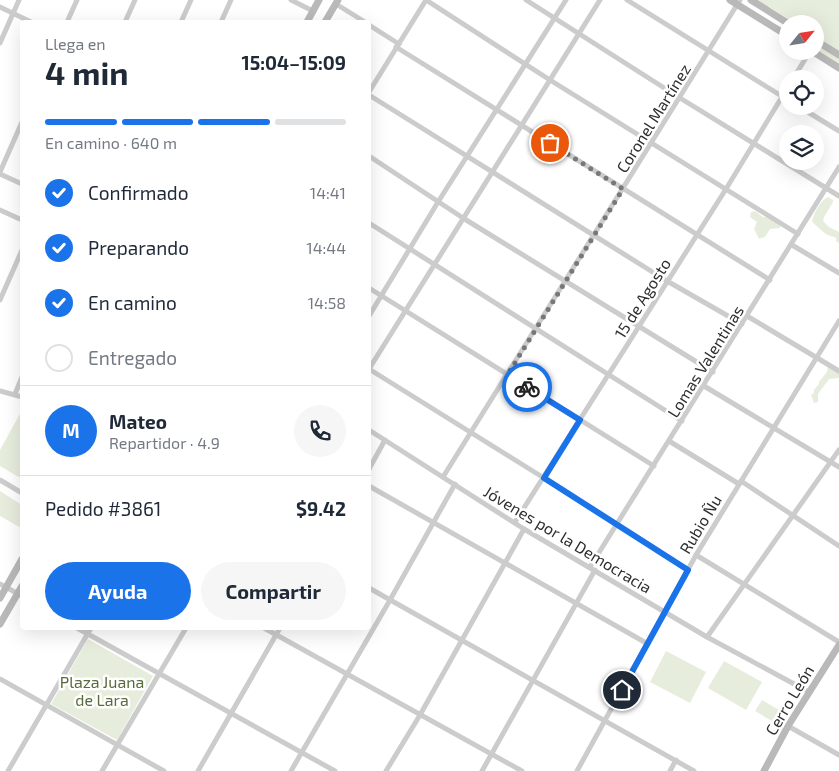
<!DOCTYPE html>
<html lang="es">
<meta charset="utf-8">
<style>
body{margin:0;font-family:"Exo 2",sans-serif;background:#f6f6f7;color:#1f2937;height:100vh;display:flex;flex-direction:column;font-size:19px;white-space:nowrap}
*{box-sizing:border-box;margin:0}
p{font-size:16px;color:#747a83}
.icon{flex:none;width:28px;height:28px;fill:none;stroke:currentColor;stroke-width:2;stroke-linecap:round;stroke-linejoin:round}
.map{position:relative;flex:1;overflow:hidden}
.sheet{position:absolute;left:20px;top:20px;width:351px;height:610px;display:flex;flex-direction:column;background:#fff;border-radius:5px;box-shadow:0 5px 20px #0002}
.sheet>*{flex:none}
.needle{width:32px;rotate:60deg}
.controls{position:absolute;left:779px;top:15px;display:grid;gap:10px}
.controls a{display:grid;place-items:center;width:45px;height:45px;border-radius:50%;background:#fff;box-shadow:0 5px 20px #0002;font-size:25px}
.pin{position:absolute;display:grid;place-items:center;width:42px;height:42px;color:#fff;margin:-21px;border:2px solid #fff;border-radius:50%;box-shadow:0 1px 5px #0007}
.courier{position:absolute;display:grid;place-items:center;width:50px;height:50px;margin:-25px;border:4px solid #1a73e8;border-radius:50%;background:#fff;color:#222;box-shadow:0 1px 6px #0007}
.overview em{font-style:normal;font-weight:700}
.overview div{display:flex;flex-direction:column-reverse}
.overview{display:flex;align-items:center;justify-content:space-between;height:85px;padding:0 25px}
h1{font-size:32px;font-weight:700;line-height:38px}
.bar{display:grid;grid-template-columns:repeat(4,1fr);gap:8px 5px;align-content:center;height:60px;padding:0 25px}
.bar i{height:6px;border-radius:4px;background:#e0e1e3}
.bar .active{background:#1a73e8}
.bar p{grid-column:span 4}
.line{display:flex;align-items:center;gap:12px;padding:0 25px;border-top:1px solid #e0e1e3}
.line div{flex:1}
.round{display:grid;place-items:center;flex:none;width:52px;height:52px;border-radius:26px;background:#f6f6f7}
ol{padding:0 25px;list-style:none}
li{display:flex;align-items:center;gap:15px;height:55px}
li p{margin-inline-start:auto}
li .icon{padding:5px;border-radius:50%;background:#1a73e8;color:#fff;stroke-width:4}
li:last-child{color:#747a83}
li i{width:28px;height:28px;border:2px solid #e0e1e3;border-radius:50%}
.button{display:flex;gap:10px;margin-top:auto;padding:10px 25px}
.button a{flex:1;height:58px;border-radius:30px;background:#1a73e8;color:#fff;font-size:20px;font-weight:700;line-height:58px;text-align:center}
.button a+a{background:#f6f6f7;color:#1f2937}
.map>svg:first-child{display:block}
</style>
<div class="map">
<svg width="839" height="771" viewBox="0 0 839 771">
<rect width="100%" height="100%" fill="#fff"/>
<g fill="#e7eddd">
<path d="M754,0H839V68L815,53L820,48L822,42L815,36V24H796L771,8Z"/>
<path d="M828,197L833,200V202L824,217L823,221L829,227L839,232V243L836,241V238C834,236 831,237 828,235C825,234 813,223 812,221C814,213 820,201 828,197Z"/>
<path d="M755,211L763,217H771L781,225L780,228L770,229L765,237L759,239L754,229L757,222L750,217L751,212Z"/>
<path d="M828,366L839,371V378L829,379L818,394V402L814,403L811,395L814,393V390L819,384V382L827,372Z"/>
<path d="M22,410V479L0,466V450Z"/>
<path d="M0,491L22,505V525L21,528L0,516Z"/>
<path d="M88,639L153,676L117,740L51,704Z"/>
<path d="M666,651L706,672L690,703L650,682Z"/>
<path d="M724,661L762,682L746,710L708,688Z"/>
<path d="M762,700L784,713L777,724L755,711Z"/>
</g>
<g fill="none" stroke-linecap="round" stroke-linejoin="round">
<g stroke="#ccc" stroke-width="5">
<path d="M291,0L313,11"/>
<path d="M426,0L550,80L798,234"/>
<path d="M526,0L680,98L839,196"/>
<path d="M627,0L788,100"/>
<path d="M336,4L365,22"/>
<path d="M0,7L31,22"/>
<path d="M67,22L77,0"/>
<path d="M125,22L135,0"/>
<path d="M181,22L191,0"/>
<path d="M221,22L231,0"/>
<path d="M369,25L399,44"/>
<path d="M0,43L19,0"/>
<path d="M396,47L770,280"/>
<path d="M793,79L810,51"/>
<path d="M369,92L426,0"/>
<path d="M369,95L667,281L742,324"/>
<path d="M798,106L839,131"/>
<path d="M369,156L463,218L713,372"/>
<path d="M0,172L22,122"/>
<path d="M0,174L22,184"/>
<path d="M0,210L22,220"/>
<path d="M369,223L682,421"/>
<path d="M792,245L839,273"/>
<path d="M369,288L654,466"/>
<path d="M0,300L22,250"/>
<path d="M369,316L438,202L566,0"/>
<path d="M747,316L839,371"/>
<path d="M369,369L600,0"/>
<path d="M369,369L544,478L688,570"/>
<path d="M704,386L839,467"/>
<path d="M0,391L22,397"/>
<path d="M15,394L22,377"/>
<path d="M369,430L524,529L707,637L809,692"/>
<path d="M669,441L739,484"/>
<path d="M369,469L385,440"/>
<path d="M443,477L740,0"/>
<path d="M0,480L22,493"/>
<path d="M741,481L839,546"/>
<path d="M369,486L648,644"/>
<path d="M515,522L726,189L788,87"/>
<path d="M696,555L839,642"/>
<path d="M590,567L839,167"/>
<path d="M0,584L22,596"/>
<path d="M369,588L694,771"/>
<path d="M77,628L335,771"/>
<path d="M264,628L522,771"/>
<path d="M707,637L839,450"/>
<path d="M0,679L164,771"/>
<path d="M788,726L839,755"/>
<path d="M8,771L91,628"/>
<path d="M102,771L186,628"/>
<path d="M198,771L280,628"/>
<path d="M291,771L390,600L455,484"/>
<path d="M386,771L420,715L524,529"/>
<path d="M482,771L595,570"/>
<path d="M577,771L696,555L839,321"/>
<path d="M670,771L676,760"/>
</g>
<g stroke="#b9b9b9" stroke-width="7">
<path d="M730,0L788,36"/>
<path d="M751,0L789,24"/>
<path d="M307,22L319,0"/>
<path d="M325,22L338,0"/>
<path d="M815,40L839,55"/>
<path d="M812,51L839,68"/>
<path d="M0,598L22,559"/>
<path d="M0,624L22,586"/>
<path d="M764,771L788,726L839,645"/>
</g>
</g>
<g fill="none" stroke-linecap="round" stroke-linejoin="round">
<path stroke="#787878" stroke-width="5" stroke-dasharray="0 9" d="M527,387L508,374L623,189L550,143"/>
<path stroke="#1a73e8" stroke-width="6" d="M527,387L580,420L544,478L688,570L622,690"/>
</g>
<g text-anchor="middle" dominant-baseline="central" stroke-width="5" stroke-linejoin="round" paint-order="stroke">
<g font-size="16" fill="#2f2f2f" stroke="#fff">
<text transform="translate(653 118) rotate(-58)">Coronel Martínez</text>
<text transform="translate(642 298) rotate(-58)">15 de Agosto</text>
<text transform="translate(705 361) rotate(-58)">Lomas Valentinas</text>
<text transform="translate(700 524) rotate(-59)">Rubio Ñu</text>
<text transform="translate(568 539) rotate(31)">Jóvenes por la Democracia</text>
<text transform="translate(789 700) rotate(-59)">Cerro León</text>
</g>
<g font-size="16" fill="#576c3b" stroke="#fff">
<text x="102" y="681">Plaza Juana<tspan x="102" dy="18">de Lara</tspan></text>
</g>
</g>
</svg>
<div class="controls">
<a><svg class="needle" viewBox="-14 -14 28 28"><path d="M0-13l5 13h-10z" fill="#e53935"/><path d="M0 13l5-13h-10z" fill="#747a83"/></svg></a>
<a><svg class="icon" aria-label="locate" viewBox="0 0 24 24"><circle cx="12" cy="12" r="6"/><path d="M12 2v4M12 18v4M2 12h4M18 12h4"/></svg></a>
<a><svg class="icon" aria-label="layers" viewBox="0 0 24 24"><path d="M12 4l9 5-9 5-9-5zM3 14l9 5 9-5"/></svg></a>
</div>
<div class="pin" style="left:550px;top:143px;background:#ea580c"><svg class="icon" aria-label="bag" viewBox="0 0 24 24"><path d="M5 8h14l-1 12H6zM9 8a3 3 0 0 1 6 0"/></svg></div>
<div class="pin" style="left:622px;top:690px;background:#1f2937"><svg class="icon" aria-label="home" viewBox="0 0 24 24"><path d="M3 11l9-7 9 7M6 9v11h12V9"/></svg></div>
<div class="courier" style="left:527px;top:387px"><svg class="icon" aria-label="bike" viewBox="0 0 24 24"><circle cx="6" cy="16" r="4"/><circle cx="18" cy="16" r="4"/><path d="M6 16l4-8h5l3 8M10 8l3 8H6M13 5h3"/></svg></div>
<section class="sheet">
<div class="overview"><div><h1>4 min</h1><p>Llega en</p></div><em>15:04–15:09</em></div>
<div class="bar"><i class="active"></i><i class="active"></i><i class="active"></i><i></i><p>En camino · 640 m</p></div>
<ol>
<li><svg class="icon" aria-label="check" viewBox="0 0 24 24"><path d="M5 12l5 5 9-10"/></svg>Confirmado<p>14:41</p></li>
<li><svg class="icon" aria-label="check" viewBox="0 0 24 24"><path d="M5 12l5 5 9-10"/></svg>Preparando<p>14:44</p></li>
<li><svg class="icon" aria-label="check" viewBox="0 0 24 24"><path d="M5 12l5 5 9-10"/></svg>En camino<p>14:58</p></li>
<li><i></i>Entregado</li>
</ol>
<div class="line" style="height:90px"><b class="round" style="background:#1a73e8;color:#fff">M</b><div><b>Mateo</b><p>Repartidor · 4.9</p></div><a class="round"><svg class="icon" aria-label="phone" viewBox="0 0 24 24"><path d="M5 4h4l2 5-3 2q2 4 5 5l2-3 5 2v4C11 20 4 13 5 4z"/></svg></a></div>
<div class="line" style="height:65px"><div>Pedido #3861</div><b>$9.42</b></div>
<div class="button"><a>Ayuda</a><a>Compartir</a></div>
</section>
</div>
